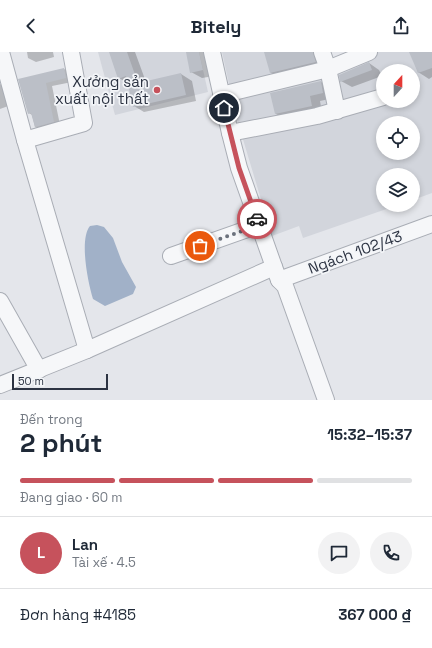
<!DOCTYPE html>
<html lang="vi">
<meta charset="utf-8">
<style>
body{margin:0;font-family:"Space Grotesk",sans-serif;background:#f2f2f3;color:#1f2937;height:100vh;display:flex;flex-direction:column;font-size:15px;white-space:nowrap}
*{box-sizing:border-box;margin:0}
p{font-size:13px;color:#747a83}
.icon{flex:none;width:22px;height:22px;fill:none;stroke:currentColor;stroke-width:2;stroke-linecap:round;stroke-linejoin:round}
.map{position:relative;height:348px;overflow:hidden}
.details{display:flex;flex-direction:column;background:#fff;flex:1}
.details>*{flex:none}
.needle{width:26px;rotate:21deg}
.fabs{position:absolute;left:376px;top:12px;display:grid;gap:8px}
.fabs a{display:grid;place-items:center;width:44px;height:44px;border-radius:50%;background:#fff;box-shadow:0 2px 6px #0003;font-size:20px}
.scale{position:absolute;left:12px;bottom:10px;width:96px;box-sizing:border-box;padding-left:4px;border:2px solid #2c3342;border-top:0;font-size:11px;line-height:14px;white-space:nowrap;color:#2c3342;-webkit-text-stroke:3px #f3f5f8;paint-order:stroke}
.pin{position:absolute;display:grid;place-items:center;width:34px;height:34px;color:#fff;margin:-17px;border:2px solid #fff;border-radius:50%;box-shadow:0 1px 4px #0007}
.courier{position:absolute;display:grid;place-items:center;width:40px;height:40px;margin:-20px;border:3px solid #c6525c;border-radius:50%;background:#fff;color:#222;box-shadow:0 1px 5px #0007}
.summary em{font-style:normal;font-weight:700}
.summary div{display:flex;flex-direction:column-reverse}
.summary{display:flex;align-items:center;justify-content:space-between;height:68px;padding:0 20px}
h1{font-size:26px;font-weight:700;line-height:30px}
.bar{display:grid;grid-template-columns:repeat(4,1fr);gap:6px 4px;align-content:center;height:48px;padding:0 20px}
.bar i{height:5px;border-radius:3px;background:#e0e1e3}
.bar .active{background:#c6525c}
.bar p{grid-column:span 4}
.line{display:flex;align-items:center;gap:10px;padding:0 20px;border-top:1px solid #e0e1e3}
.line div{flex:1}
.round{display:grid;place-items:center;flex:none;width:42px;height:42px;border-radius:21px;background:#f2f2f3}
header{display:flex;justify-content:space-between;align-items:center;height:52px;padding:0 20px;background:#fff;font-size:18px;font-weight:700}
.map>svg:first-child{display:block}
</style>
<header><svg class="icon" aria-label="back" viewBox="0 0 24 24"><path d="M15 5l-7 7 7 7"/></svg>Bitely<svg class="icon" aria-label="share" viewBox="0 0 24 24"><path d="M12 15V3M7 8l5-5 5 5M5 13v7h14v-7"/></svg></header>
<div class="map">
<svg width="432" height="348" viewBox="0 0 432 348">
<rect width="100%" height="100%" fill="#e4e6eb"/>
<g fill="#d2d5dc" fill-rule="evenodd">
<path d="M98,0H199L208,40L115,63Z"/>
<path d="M222,0H316L320,16L377,0H432V141L413,148V123H383V153H398L303,186L299,174L272,184L236,64ZM383,19H413V49H383ZM383,71H413V101H383Z"/>
</g>
<path fill="#a1b1c8" d="M97,173L104,175L113,186L122,210L136,235L133,242L105,254L93,247C88,231 79,187 90,174Z"/>
<g fill="#0003">
<path d="M27,0H53L54,5L36,10L28,6Z"/>
<path d="M110,0H135L146,30L181,22L192,29L196,49L144,60L134,54L129,32L119,26Z"/>
<path d="M187,0H208L214,24L202,26L191,20Z"/>
<path d="M265,0H324L323,10L281,27L271,21Z"/>
<path d="M411,0H432V25L429,27L418,20Z"/>
<path d="M369,11L379,18L382,24L352,35L341,29Z"/>
<path d="M64,17L71,21L72,30L52,34L60,73L42,79L35,75L32,63L29,61L19,28Z"/>
<path d="M321,30L331,36L334,46L320,49L322,60L287,68L276,62L272,42Z"/>
<path d="M0,32L7,36L11,53L0,57Z"/>
</g>
<g fill="#bbbfc7">
<path d="M109,0H127L138,31L181,21L186,43L133,55L126,24L118,27Z"/>
<path d="M186,0H199L203,18L190,21Z"/>
<path d="M264,0H313L316,10L270,21Z"/>
<path d="M409,0H432V16L418,21Z"/>
<path d="M369,10L372,18L340,30L339,23Z"/>
<path d="M64,16L66,26L46,31L54,70L35,75L31,61L28,62L18,27Z"/>
<path d="M321,29L323,41L310,44L312,54L275,62L270,41Z"/>
</g>
<g fill="none" stroke-linecap="round" stroke-linejoin="round">
<defs>
<g id="minor">
<path d="M1,0L25,88L87,298"/>
<path d="M212,0L230,81L239,116L274,215L279,228L285,234L326,348"/>
<path d="M322,0L328,17L337,59"/>
<path d="M221,43L328,17L369,0"/>
<path d="M230,81L317,64L383,45"/>
<path d="M25,88L84,71L71,0"/>
<path d="M171,204L259,173"/>
<path d="M279,228L432,172"/>
<path d="M0,249L39,318"/>
<path d="M0,333L87,298L274,215"/>
</g>
</defs>
<use href="#minor" stroke="#a9adb5" stroke-width="18"/>
<use href="#minor" stroke="#f6f7f9" stroke-width="16"/>
</g>
<g fill="none" stroke-linecap="round" stroke-linejoin="round">
<path stroke="#6c727d" stroke-width="4" stroke-dasharray="0 7.2" d="M200,194L259,173L257,167"/>
<path stroke="#c6525c" stroke-width="5" d="M224,56L239,116L257,167"/>
</g>
<circle fill="#c6525c" stroke="#f3f5f8" stroke-width="1.5" cx="157" cy="38" r="4"/>
<g text-anchor="middle" dominant-baseline="central" stroke-width="3.5" stroke-linejoin="round" paint-order="stroke">
<g font-size="15" fill="#2c3342" stroke="#f3f5f8" text-anchor="end">
<text x="149" y="29">Xưởng sản<tspan x="149" dy="17">xuất nội thất</tspan></text>
</g>
<g font-size="15" fill="#2c3342" stroke="#f3f5f8">
<text transform="translate(355 200) rotate(-20)">Ngách 102/43</text>
</g>
</g>
</svg>
<div class="fabs">
<a><svg class="needle" viewBox="-14 -14 28 28"><path d="M0-13l5 13h-10z" fill="#e53935"/><path d="M0 13l5-13h-10z" fill="#747a83"/></svg></a>
<a><svg class="icon" aria-label="locate" viewBox="0 0 24 24"><circle cx="12" cy="12" r="6"/><path d="M12 2v4M12 18v4M2 12h4M18 12h4"/></svg></a>
<a><svg class="icon" aria-label="layers" viewBox="0 0 24 24"><path d="M12 4l9 5-9 5-9-5zM3 14l9 5 9-5"/></svg></a>
</div>
<div class="scale">50 m</div>
<div class="pin" style="left:200px;top:194px;background:#ea580c"><svg class="icon" aria-label="bag" viewBox="0 0 24 24"><path d="M5 8h14l-1 12H6zM9 8a3 3 0 0 1 6 0"/></svg></div>
<div class="pin" style="left:224px;top:56px;background:#1f2937"><svg class="icon" aria-label="home" viewBox="0 0 24 24"><path d="M3 11l9-7 9 7M6 9v11h12V9"/></svg></div>
<div class="courier" style="left:257px;top:167px"><svg class="icon" aria-label="car" viewBox="0 0 24 24"><path d="M5 17H2v-5l4-1 3-4h7l3 4 3 1v5h-3M9 17h6M6 11h13"/><circle cx="7" cy="17" r="2"/><circle cx="17" cy="17" r="2"/></svg></div>
</div>
<section class="details">
<div class="summary"><div><h1>2 phút</h1><p>Đến trong</p></div><em>15:32–15:37</em></div>
<div class="bar"><i class="active"></i><i class="active"></i><i class="active"></i><i></i><p>Đang giao · 60 m</p></div>
<div class="line" style="height:72px"><b class="round" style="background:#c6525c;color:#fff">L</b><div><b>Lan</b><p>Tài xế · 4.5</p></div><a class="round"><svg class="icon" aria-label="chat" viewBox="0 0 24 24"><path d="M4 5h16v11H9l-5 4z"/></svg></a><a class="round"><svg class="icon" aria-label="phone" viewBox="0 0 24 24"><path d="M5 4h4l2 5-3 2q2 4 5 5l2-3 5 2v4C11 20 4 13 5 4z"/></svg></a></div>
<div class="line" style="height:52px"><div>Đơn hàng #4185</div><b>367 000 ₫</b></div>
</section>
